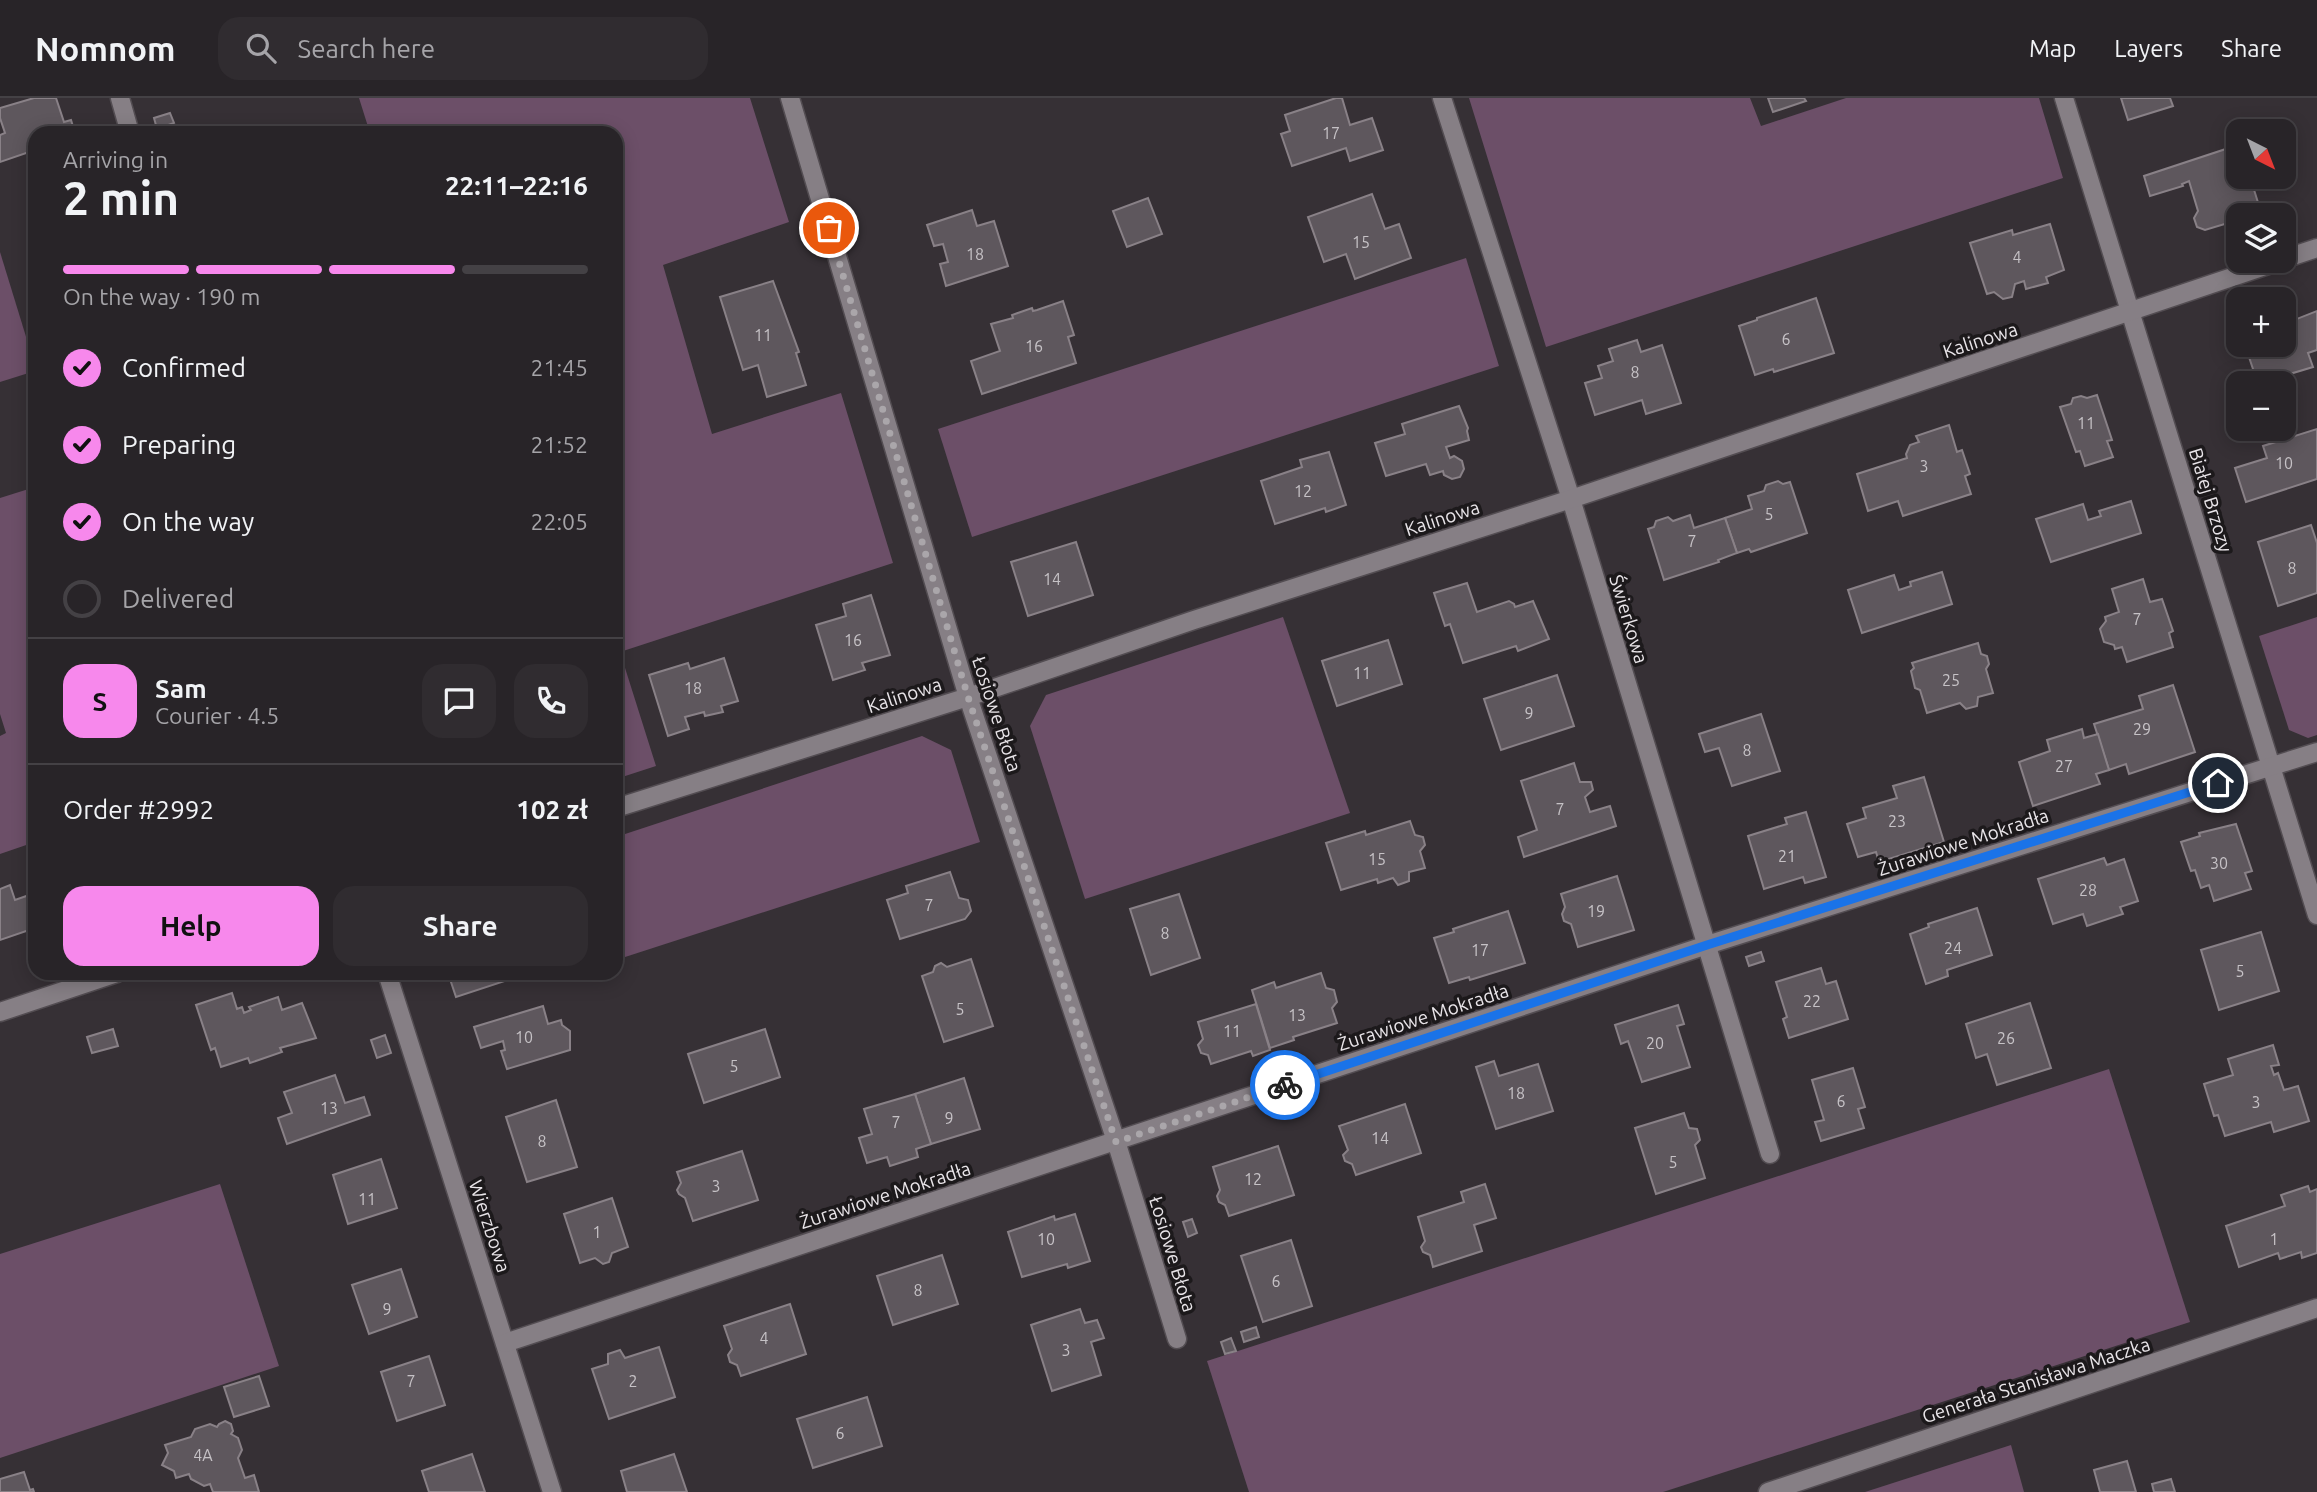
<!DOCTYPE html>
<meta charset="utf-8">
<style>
body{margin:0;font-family:Ubuntu,sans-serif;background:#302c30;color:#f1f3f6;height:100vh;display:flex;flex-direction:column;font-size:26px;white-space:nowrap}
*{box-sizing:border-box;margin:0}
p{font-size:23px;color:#a5a4a8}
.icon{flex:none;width:38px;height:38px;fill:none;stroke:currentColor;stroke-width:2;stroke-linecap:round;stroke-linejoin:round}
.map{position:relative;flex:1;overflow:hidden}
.drawer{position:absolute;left:28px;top:28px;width:595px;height:854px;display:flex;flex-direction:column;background:#282428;border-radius:21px;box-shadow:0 4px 18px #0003,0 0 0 2px #444145}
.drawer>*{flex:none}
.needle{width:46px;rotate:138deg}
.buttons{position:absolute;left:2226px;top:21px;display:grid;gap:14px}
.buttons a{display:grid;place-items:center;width:70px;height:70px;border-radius:14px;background:#282428;box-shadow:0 4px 18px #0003,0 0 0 2px #444145;font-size:35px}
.pin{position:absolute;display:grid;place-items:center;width:60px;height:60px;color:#fff;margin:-30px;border:4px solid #fff;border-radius:50%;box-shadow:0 2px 7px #0007}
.courier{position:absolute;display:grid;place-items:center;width:70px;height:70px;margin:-35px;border:5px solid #1a73e8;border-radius:50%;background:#fff;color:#222;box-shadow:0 2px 9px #0007}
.overview em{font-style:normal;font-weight:700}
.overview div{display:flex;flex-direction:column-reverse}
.overview{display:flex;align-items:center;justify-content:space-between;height:119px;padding:0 35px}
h1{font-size:46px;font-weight:700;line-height:52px}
.bar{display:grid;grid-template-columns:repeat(4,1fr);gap:10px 7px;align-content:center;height:84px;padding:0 35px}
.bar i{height:9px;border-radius:5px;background:#444145}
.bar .active{background:#f788ec}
.bar p{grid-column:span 4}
.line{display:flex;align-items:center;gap:18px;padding:0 35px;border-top:2px solid #444145}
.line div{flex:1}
.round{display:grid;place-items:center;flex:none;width:74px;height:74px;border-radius:21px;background:#302c30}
ol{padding:0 35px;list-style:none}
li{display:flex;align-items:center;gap:21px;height:77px}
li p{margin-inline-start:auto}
li .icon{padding:7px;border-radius:50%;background:#f788ec;color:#111;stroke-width:4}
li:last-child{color:#a5a4a8}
li i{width:38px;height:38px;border:4px solid #444145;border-radius:50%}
.primary-button{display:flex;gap:14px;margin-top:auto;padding:14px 35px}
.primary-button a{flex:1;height:80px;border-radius:21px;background:#f788ec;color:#111;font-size:28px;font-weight:700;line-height:80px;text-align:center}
.primary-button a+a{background:#302c30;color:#f1f3f6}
header{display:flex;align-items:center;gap:42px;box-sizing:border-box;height:98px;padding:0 35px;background:#282428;border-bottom:2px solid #444145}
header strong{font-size:33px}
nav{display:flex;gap:38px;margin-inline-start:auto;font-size:24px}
.search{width:490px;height:63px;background:#302c30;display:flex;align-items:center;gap:18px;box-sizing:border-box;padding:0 24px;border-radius:21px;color:#a5a4a8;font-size:26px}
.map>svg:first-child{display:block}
</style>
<header>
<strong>Nomnom</strong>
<div class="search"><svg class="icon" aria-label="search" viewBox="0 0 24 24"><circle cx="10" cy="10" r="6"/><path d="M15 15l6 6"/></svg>Search here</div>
<nav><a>Map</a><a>Layers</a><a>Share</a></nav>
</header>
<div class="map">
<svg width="2317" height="1394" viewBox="0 0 2317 1394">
<rect width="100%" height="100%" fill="#363035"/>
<g fill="#6c4f68">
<path d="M359,0H750L789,124L663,167L712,336L841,295L893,465L620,554L656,668L616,681V35H370Z"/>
<path d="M1469,0H1750L1761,28L1846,0H2039L2063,80L1546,249Z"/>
<path d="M0,154L35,268V273L0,284Z"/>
<path d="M1466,160L1499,268L972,439L938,331Z"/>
<path d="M35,389V744L0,756V638L6,635L0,616V400Z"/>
<path d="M1283,519L1350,715L1085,801L1030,628L1046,597Z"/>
<path d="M2317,519V637L2308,640L2289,632L2259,538Z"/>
<path d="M922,638L951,652L980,744L622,860L616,843V739Z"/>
<path d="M2109,971L2190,1224L1663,1394H1249L1207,1263Z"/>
<path d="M220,1086L279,1268L0,1360V1156Z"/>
<path d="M2011,1347L2024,1394H1865Z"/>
</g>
<g fill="#5e575d" stroke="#898187" stroke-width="2">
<path d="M34,0H56L64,24L71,22L75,35H35V70L29,54L0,64V37L5,35L0,20V10Z"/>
<path d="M1336,0H1342L1350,27L1372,20L1383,52L1350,63L1346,50L1292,68L1281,36L1290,33L1285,17Z"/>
<path d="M1768,0H1804L1806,3L1773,14Z"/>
<path d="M2121,0H2170L2173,8L2128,22Z"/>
<path d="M170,15L174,25L157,31L154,20Z"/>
<path d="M2238,47V79H2250L2261,114L2251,117H2238V122L2205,132L2197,129L2194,120L2198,113L2189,83L2182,86L2183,88L2150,98L2144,78Z"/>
<path d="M1372,96L1385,131L1399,126L1411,160L1355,181L1346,156L1324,164L1308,119Z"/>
<path d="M1148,100L1162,136L1127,149L1113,113Z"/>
<path d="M972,112L977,128L994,123L1008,168L946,188L940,166L948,164L943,146L934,148L927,127Z"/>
<path d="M2050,126L2064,172L2046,179L2048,185L2026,191L2024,183L2015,186L2012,199L2003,201L1994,194L1987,196L1970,145L2012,132L2013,137Z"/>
<path d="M773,183L799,254L796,255L806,287L767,299L758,267L743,272L720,199Z"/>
<path d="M1816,200L1834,255L1774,274L1773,271L1755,277L1739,228L1757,222V220Z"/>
<path d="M1063,203L1074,237L1068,239L1076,265L982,296L971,263L1000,253L991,226L1013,220L1012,217L1032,210L1033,213L1037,212Z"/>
<path d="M2317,213V252L2308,255L2313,269L2273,281L2272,278L2257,283L2245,247H2284V226Z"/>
<path d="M1637,242L1641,254L1662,247L1681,305L1646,316L1642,302L1595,317L1585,285L1602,280L1598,268L1613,263L1609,251Z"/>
<path d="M2097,297L2112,342L2107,343L2113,359L2085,368L2080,353L2076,354L2060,309L2071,306L2073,300L2081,298L2087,300Z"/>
<path d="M1459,308L1468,330L1467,333L1469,342L1446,349L1450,360L1454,358L1462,363L1464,371L1460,379L1452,381L1444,377L1443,373L1430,377L1426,366L1386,378L1375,345L1405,336L1402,326Z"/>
<path d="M1949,327L1957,354L1962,352L1970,376L1965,378L1971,396L1903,418L1898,403L1868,413L1857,376L1907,360L1906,356L1910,347L1919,344L1916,338Z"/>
<path d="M2317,331V381L2246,404L2235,370L2267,360L2263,348Z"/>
<path d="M1329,354L1346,407L1326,414L1325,410L1275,426L1261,383L1302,369L1300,362Z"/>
<path d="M1778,383L1783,386L1790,384L1807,435L1751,454L1749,451L1737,455L1725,420L1752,411L1748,398L1764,393L1766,387Z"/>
<path d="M2131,403L2141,435L2051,464L2036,421L2083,406L2088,422L2101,418L2099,413Z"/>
<path d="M1690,417L1694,430L1725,420L1737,455L1718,462L1719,464L1664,482L1648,431L1654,429L1656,423L1668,419L1673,423Z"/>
<path d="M2311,427L2317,445V495L2278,508L2258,444Z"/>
<path d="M1076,444L1093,497L1028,518L1011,464Z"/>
<path d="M1942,474L1952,506L1862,535L1848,492L1894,477L1899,492L1911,488L1910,484Z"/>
<path d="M2143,481L2150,504L2162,501L2173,533L2169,535L2173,549L2127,564L2122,549L2115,551L2114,547L2104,544L2100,531L2106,523L2105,519L2119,514L2112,491Z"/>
<path d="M1467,485L1477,514L1509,503L1514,506L1515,509L1533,503L1549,541L1518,553L1516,548L1463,565L1450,526L1445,528L1434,495Z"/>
<path d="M871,497L890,557L862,565L865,572L833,582L816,527L846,518L843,506Z"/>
<path d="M1388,542L1402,586L1337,608L1322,563Z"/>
<path d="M1978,545L1981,556L1987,558L1989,566L1986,571L1993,595L1978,599L1977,608L1966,611L1960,605L1927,615L1920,592L1915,590L1911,573L1914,570L1912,565Z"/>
<path d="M724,560L738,603L721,608L723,614L705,618L704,614L685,619L689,631L668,638L649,577L688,565L690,571Z"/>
<path d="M1557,577L1574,628L1501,652L1484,601Z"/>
<path d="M2173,587L2195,654L2129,676L2126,666L2109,672L2094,626L2143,611L2139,598Z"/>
<path d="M1761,616L1780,673L1732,688L1719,650L1705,654L1699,636Z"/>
<path d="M2082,631L2084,640L2098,636L2109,672L2096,676L2100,686L2033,708L2019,664L2050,653L2047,642Z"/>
<path d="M1574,665L1580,684H1591L1593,692L1585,699L1590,714L1610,708L1616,728L1524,759L1518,739L1537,732L1521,683Z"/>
<path d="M1924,679L1944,744L1879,764L1876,754L1858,759L1847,726L1866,720L1863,710L1897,700L1893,688Z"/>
<path d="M1806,714L1826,779L1805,785L1803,779L1764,791L1748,738L1787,726L1785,720Z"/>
<path d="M1410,723L1415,737L1423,739L1425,747L1420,753L1425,770L1409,774V783L1398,787L1393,780L1378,785L1377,781L1341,792L1326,745L1365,733L1366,737Z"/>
<path d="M2236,726L2252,773L2245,775L2251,791L2214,803L2209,787L2201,790L2195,772L2191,773L2181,744L2200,738L2199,735Z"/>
<path d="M2104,760L2107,767L2124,761L2138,803L2120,809L2123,816L2087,828L2083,816L2053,826L2038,781Z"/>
<path d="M950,774L959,800L968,802L971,813L965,821L900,841L887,802L908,795L906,788Z"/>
<path d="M1617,778L1634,832L1578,849L1571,826L1564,823L1562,816L1565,809L1561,796Z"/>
<path d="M10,787L15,802L35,795V830L0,842V791Z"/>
<path d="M1179,796L1200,860L1151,877L1130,811Z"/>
<path d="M1977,810L1992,857L1947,872L1948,878L1926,886L1910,836L1929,829L1928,826Z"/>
<path d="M1508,813L1525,865L1470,882L1469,879L1449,885L1434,840L1454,834L1453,831Z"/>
<path d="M2261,834L2279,893L2219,912L2201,852Z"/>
<path d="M1761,854L1764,863L1749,868L1746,859Z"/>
<path d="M971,861L993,928L944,944L922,878L933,874L935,868L941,865L947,869Z"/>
<path d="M1821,870L1826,886L1836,883L1848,921L1789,940L1783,921L1787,919L1776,884Z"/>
<path d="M448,875H526V876L456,899Z"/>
<path d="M1321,875L1326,890L1334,892L1337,904L1332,910L1337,925L1293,939L1294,942L1270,950L1252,892L1274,884L1276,890Z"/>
<path d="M232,895L237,911L242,909L244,915L251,912L249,909L278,899L282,912L302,905L316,940L280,950L282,954L250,965L248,960L221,969L215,950L211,952L196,907Z"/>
<path d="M2030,905L2051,970L1997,987L1987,956L1976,960L1966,926Z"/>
<path d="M1256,906L1270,952L1253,958L1251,953L1211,966L1208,957L1201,955L1198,947L1203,941L1198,924Z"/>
<path d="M1678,907L1684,926L1677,928L1690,969L1642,984L1628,943L1621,946L1615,927Z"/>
<path d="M543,908L548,926L561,922L562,927L570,933V952L507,971L501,953L505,952L503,943L481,950L474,929Z"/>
<path d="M113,931L118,948L92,955L87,939Z"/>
<path d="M765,931L780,979L704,1005L688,956Z"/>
<path d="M385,937L391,955L377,960L371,942Z"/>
<path d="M2273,947L2279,967L2271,968L2274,977L2278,975L2284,992L2298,988L2309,1023L2274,1034L2271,1024L2225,1038L2218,1017L2214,1018L2204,986L2233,977L2228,961Z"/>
<path d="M1494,963L1499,978L1538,966L1553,1013L1496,1031L1476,969Z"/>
<path d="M1853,970L1865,1009L1858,1011L1864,1030L1821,1043L1815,1024L1824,1022L1812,982Z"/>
<path d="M335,977L345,1005L364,999L370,1017L287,1046L278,1020L292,1015L284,994Z"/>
<path d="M964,980L980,1031L931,1046L915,996Z"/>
<path d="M915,996L931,1046L916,1051L918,1059L890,1068L887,1059L867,1065L859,1040L872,1036L864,1011Z"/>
<path d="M556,1002L577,1069L527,1084L506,1019Z"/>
<path d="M1405,1006L1421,1055L1356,1077L1352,1066L1345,1063L1343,1057L1348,1052L1339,1028Z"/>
<path d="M1684,1015L1689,1030L1697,1031L1700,1042L1695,1047L1705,1080L1656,1096L1635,1030Z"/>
<path d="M1278,1048L1294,1097L1229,1118L1225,1107L1219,1104L1217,1098L1220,1092L1213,1069Z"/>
<path d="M742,1053L758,1102L693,1123L685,1100L679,1096L677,1092L681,1085L677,1074Z"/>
<path d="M381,1061L397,1110L348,1126L333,1077Z"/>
<path d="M1485,1086L1496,1120L1474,1127L1482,1153L1433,1169L1430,1157L1423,1154L1421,1149L1425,1143L1418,1119L1464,1104L1461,1094Z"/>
<path d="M2308,1088L2310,1094L2317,1091V1155L2302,1160L2301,1154L2280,1161L2278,1155L2239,1169L2226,1128L2285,1108L2281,1097Z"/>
<path d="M612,1100L628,1149L612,1155L609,1164L603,1166L595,1160L580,1165L564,1116Z"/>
<path d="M1075,1116L1090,1163L1068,1170L1067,1166L1022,1179L1008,1134L1054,1118L1055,1122Z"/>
<path d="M1192,1121L1197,1135L1188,1139L1183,1124Z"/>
<path d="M1291,1142L1312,1208L1263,1224L1241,1158Z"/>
<path d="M942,1157L958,1206L893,1227L877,1178Z"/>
<path d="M401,1171L417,1219L369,1236L352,1187Z"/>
<path d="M790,1206L806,1256L741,1278L737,1267L730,1264L728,1257L732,1251L724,1228Z"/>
<path d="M1080,1211L1085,1225L1097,1222L1104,1240L1091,1244L1101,1277L1052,1293L1031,1227Z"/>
<path d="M1256,1229L1259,1239L1244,1244L1241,1234Z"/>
<path d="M1231,1240L1236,1253L1225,1256L1221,1244Z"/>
<path d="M659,1249L675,1299L609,1321L592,1271L608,1266V1256L620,1252L625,1260Z"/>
<path d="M429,1258L445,1307L397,1323L381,1274Z"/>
<path d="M259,1278L269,1308L234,1319L224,1289Z"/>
<path d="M867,1299L882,1348L813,1370L797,1321Z"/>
<path d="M225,1323L231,1326L233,1333L231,1336L238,1340L242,1352L238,1360L245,1380L254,1377L259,1394H213L210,1386L204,1388L191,1381L189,1376L176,1380L174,1373L162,1367L168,1355L165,1347L191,1339L195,1331L210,1326L217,1329L219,1326Z"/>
<path d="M472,1356L485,1394H429L422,1373Z"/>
<path d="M674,1356L687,1394H627L621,1373Z"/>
<path d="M2127,1363L2136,1394H2100L2094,1372Z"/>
<path d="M24,1374L30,1392L33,1391L34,1394H0V1381Z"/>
<path d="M2171,1381L2175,1394H2154L2152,1386Z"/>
</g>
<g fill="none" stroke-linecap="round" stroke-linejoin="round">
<defs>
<g id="minor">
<path d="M120,0L130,35"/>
<path d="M790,0L968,599L1116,1043L1177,1241"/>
<path d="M1442,0L1571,401L1770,1056"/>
<path d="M2064,0L2317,817"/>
<path d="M2284,161L2317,150"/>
<path d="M616,710L968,599L1194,522L1571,401L2280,163"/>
<path d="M387,875L552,1394"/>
<path d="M0,914L117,875"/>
<path d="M505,1245L1707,847L2317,654"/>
<path d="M1768,1394L2317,1210"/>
</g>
</defs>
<use href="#minor" stroke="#534d52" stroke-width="21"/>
<use href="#minor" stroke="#867f85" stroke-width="18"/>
</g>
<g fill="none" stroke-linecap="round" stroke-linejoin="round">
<path stroke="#aaa6aa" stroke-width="7" stroke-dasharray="0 12.6" d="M829,130L968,599L1116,1044L1285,987"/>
<path stroke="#1a73e8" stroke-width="9" d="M1285,987L1707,847L2218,685"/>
</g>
<g text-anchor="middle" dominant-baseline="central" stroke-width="7" stroke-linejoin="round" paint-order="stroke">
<g font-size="16" fill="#c6c2c6">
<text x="1331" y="35">17</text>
<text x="1361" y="144">15</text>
<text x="975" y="156">18</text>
<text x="2017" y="159">4</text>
<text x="763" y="237">11</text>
<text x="1786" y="241">6</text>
<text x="1034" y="248">16</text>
<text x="1635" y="274">8</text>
<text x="2086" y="325">11</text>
<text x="2284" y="365">10</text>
<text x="1924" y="368">3</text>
<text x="1303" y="393">12</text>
<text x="1769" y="416">5</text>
<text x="1692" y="443">7</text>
<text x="2292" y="470">8</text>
<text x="1052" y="481">14</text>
<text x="2137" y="521">7</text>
<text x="853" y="542">16</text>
<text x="1362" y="575">11</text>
<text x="1951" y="582">25</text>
<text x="693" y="590">18</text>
<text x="1529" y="615">9</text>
<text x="2142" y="631">29</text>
<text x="1747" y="652">8</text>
<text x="2064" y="668">27</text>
<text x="1560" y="711">7</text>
<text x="1897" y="723">23</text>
<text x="1787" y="758">21</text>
<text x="1377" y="761">15</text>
<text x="2219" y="765">30</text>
<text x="2088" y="792">28</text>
<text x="929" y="807">7</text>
<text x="1596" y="813">19</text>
<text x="1165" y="835">8</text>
<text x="1953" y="850">24</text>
<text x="1480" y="852">17</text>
<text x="2240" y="873">5</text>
<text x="1812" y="903">22</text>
<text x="960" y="911">5</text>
<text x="1297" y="917">13</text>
<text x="1232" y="933">11</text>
<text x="524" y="939">10</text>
<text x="2006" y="940">26</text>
<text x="1655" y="945">20</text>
<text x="734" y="968">5</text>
<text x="1516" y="995">18</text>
<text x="1841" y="1003">6</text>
<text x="2256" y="1004">3</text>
<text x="329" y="1010">13</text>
<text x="949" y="1020">9</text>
<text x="896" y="1024">7</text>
<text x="1380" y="1040">14</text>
<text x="542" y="1043">8</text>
<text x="1673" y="1064">5</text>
<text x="1253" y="1081">12</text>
<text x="716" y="1088">3</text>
<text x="367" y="1101">11</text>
<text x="597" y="1134">1</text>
<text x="1046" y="1141">10</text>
<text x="2274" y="1141">1</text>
<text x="1276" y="1183">6</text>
<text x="918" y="1192">8</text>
<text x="387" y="1211">9</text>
<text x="764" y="1240">4</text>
<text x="1066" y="1252">3</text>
<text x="411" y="1283">7</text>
<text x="633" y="1283">2</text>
<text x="840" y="1335">6</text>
<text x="203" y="1357">4A</text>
</g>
<g font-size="19" fill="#e9e5e9" stroke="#1c191b">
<text transform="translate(1980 242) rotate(-18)">Kalinowa</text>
<text transform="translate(2211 402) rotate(73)">Białej Brzozy</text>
<text transform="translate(1442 420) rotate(-18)">Kalinowa</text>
<text transform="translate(1629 521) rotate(73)">Świerkowa</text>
<text transform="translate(904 597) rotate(-18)">Kalinowa</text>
<text transform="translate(997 616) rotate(72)">Łosiowe Błota</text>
<text transform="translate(1963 744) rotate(-18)">Żurawiowe Mokradła</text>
<text transform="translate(1423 919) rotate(-18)">Żurawiowe Mokradła</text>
<text transform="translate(885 1097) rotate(-18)">Żurawiowe Mokradła</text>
<text transform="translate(490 1128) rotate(72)">Wierzbowa</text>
<text transform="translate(1173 1156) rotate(73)">Łosiowe Błota</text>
<text transform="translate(2036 1282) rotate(-18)">Generała Stanisława Maczka</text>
</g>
</g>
</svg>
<div class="buttons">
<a><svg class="needle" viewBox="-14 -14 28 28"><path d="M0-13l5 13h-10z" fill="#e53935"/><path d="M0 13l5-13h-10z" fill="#a5a4a8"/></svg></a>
<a><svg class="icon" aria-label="layers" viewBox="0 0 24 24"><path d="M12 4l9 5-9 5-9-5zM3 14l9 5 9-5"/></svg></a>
<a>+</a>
<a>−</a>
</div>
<div class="pin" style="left:829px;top:130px;background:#ea580c"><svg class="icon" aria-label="bag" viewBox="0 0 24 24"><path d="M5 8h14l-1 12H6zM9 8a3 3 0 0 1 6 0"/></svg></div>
<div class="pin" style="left:2218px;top:685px;background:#1f2937"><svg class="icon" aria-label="home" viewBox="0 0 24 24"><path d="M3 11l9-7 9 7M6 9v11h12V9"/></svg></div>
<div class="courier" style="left:1285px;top:987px"><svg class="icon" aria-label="bike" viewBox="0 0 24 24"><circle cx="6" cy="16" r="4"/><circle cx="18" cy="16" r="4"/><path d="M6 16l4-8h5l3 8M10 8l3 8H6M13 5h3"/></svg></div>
<section class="drawer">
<div class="overview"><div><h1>2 min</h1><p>Arriving in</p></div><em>22:11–22:16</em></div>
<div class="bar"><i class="active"></i><i class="active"></i><i class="active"></i><i></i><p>On the way · 190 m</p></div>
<ol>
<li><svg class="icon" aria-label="check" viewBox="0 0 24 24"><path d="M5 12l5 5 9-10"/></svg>Confirmed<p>21:45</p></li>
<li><svg class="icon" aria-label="check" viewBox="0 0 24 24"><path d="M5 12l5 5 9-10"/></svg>Preparing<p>21:52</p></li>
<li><svg class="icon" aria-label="check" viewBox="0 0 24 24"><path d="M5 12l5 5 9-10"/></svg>On the way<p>22:05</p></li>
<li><i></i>Delivered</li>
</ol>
<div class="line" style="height:126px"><b class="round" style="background:#f788ec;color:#111">S</b><div><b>Sam</b><p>Courier · 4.5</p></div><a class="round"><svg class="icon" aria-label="chat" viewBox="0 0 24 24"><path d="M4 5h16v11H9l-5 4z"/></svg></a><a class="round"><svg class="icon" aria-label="phone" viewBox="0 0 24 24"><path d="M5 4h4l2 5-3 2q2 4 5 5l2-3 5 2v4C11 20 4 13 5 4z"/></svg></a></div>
<div class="line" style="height:91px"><div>Order #2992</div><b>102 zł</b></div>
<div class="primary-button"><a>Help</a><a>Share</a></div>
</section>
</div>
